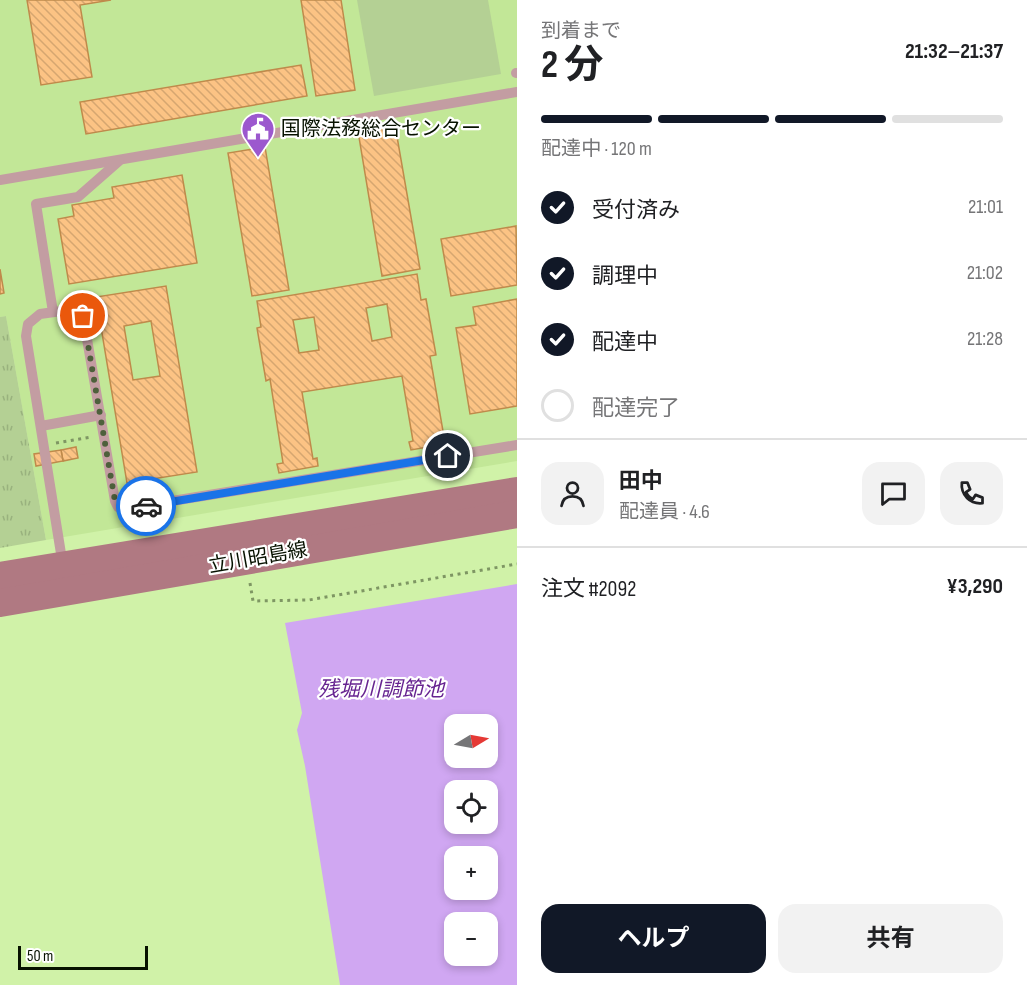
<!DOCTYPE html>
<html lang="ja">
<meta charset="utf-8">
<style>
body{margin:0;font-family:"Sofia Sans Condensed","Noto Sans JP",sans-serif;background:#f2f2f2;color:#202124;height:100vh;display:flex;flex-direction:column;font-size:22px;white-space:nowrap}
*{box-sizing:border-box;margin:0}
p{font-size:20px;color:#757577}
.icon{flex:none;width:33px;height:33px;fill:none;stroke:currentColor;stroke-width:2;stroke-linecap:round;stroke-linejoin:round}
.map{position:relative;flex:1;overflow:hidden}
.side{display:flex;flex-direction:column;background:#fff;width:510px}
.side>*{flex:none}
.needle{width:39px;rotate:80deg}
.controls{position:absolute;left:444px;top:714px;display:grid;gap:12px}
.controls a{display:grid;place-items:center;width:54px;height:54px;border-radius:12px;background:#fff;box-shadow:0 3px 9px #0003;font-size:30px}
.scale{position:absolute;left:18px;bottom:15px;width:130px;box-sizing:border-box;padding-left:6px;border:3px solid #071200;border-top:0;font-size:16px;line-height:21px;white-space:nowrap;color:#071200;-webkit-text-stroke:4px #fff;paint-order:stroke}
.pin{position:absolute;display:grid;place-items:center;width:51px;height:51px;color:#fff;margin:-26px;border:3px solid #fff;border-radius:50%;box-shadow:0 2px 6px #0007}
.courier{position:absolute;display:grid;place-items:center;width:60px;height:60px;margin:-30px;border:4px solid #1a73e8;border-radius:50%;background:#fff;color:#222;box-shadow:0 2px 8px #0007}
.overview em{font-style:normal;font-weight:700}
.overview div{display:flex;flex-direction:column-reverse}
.overview{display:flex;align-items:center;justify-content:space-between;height:102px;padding:0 24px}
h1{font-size:39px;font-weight:700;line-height:45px}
.bar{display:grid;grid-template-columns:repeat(4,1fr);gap:9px 6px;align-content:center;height:72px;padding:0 24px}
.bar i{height:8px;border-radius:4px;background:#e0e0e0}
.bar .selected{background:#111827}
.bar p{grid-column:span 4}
.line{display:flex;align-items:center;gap:15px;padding:0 24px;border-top:2px solid #e0e0e0}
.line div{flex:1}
.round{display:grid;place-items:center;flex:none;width:63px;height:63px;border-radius:18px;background:#f2f2f2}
ol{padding:0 24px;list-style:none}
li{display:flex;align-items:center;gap:18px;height:66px}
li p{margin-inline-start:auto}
li .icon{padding:6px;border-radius:50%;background:#111827;color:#fff;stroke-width:4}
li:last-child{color:#757577}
li i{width:33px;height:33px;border:3px solid #e0e0e0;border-radius:50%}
.primary-button{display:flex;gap:12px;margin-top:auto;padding:12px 24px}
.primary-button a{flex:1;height:69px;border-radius:18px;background:#111827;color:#fff;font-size:24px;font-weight:700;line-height:69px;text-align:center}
.primary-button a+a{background:#f2f2f2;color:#202124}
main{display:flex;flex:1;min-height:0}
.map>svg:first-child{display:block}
</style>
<main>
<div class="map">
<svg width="517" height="985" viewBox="0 0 517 985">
<defs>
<pattern id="grass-tufts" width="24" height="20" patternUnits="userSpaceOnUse" patternTransform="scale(1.5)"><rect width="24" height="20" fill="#b4d094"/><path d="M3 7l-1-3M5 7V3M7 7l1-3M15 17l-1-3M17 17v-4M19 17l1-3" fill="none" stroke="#99b27e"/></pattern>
<pattern id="building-back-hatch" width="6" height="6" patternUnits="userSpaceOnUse" patternTransform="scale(1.5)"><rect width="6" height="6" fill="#fcc384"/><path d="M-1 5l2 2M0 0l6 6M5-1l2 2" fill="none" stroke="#d6a670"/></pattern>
</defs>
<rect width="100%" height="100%" fill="#d0f2a8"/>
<path fill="#c2e797" d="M0,0H517V461L46,540L6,316L0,317Z"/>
<path fill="url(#grass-tufts)" d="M6,316L46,540L0,548V317Z"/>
<path fill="#b4d094" d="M357,0H488L501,74L374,96Z"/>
<path fill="#d0a7f2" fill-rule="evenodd" d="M517,584V985H340L305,766L297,730L302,713L285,623ZM454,724H488V758H454ZM454,790H488V824H454ZM454,856H488V890H454ZM454,922H488V956H454Z"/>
<g fill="url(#building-back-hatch)" stroke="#bf8a4b" stroke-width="1.5" fill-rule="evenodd">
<path d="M27,0H111L80,5L92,77L41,85Z"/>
<path d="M301,0H341L355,90L316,96Z"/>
<path d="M301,65L307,96L86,134L80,102Z"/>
<path d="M395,125L420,269L382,276L358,131Z"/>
<path d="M265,147L289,290L252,296L228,153Z"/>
<path d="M182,175L197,263L69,284L58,219L74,216L72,205L114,198L112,187Z"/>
<path d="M516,226L517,285L451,296L441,239Z"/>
<path d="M0,269L4,293L0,294Z"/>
<path d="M417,274L421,300L426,299L436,355L430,356L444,437L450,436L451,443L411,450L409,442L413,441L402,376L302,392L313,459L317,458L318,466L279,473L277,464L283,463L270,379L266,381L257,328L261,327L257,301ZM387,304L392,337L372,341L366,308ZM314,317L319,350L299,353L293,320Z"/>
<path d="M166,286L197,472L127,483L96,297ZM151,321L160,376L133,380L124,326Z"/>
<path d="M517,299V406L470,414L456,328L476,325L473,307Z"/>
<path d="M76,447L78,458L63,461L61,450Z"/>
<path d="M61,450L63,461L36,466L34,454Z"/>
</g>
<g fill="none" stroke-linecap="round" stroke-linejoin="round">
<g stroke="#7e9663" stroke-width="3" stroke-dasharray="3 4.5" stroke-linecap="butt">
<path d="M56,443L91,437"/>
<path d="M250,583L253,601L309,600L517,564"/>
</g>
<g stroke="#c39da2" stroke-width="10">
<path d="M516,73H517"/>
<path d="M0,180L517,92"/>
<path d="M53,312L36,204L78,197L119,161"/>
<path d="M41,426L101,415"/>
<path d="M63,566L26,336L28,324L40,314L76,309L83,316L115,501L118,507L123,509L517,445"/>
</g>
<g stroke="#b07982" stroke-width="28">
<path d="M0,576L517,491"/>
<path d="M0,603L517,514"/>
</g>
</g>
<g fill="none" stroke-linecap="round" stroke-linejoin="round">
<path stroke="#4d603b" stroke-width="6" stroke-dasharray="0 10.8" d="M83,316L115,501C122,513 135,508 146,506"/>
<path stroke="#1a73e8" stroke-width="8" d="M146,506L448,456"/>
</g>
<defs>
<symbol id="civic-pin" viewBox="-11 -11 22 30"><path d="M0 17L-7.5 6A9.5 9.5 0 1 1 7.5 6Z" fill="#9c58ce" stroke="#fff"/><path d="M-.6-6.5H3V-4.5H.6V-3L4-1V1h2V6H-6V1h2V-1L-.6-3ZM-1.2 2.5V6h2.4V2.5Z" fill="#fff"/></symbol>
</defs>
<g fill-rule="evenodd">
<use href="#civic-pin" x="239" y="110" width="38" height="52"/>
</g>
<g text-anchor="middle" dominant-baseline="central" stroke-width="4.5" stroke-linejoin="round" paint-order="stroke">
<g font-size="20" fill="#071200" stroke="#fff" text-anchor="start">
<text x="281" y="129">国際法務総合センター</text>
</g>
<g font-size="20" fill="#071200" stroke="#fff">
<text transform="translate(258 558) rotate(-10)">立川昭島線</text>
</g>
<g font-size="21" font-style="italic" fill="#662390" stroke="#fff">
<text x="381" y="689">残堀川調節池</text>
</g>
</g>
</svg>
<div class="controls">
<a><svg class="needle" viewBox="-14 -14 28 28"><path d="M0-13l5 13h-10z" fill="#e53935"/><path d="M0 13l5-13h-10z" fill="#757577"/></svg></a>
<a><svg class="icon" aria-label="locate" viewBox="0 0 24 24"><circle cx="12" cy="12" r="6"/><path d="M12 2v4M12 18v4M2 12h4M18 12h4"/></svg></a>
<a>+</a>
<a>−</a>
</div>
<div class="scale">50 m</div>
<div class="pin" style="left:83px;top:316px;background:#ea580c"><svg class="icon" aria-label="bag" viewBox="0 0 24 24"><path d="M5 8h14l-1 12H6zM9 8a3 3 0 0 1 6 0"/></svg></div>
<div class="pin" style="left:448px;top:456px;background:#1f2937"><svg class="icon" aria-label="home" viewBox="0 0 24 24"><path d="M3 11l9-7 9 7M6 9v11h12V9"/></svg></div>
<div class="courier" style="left:146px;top:506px"><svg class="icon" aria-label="car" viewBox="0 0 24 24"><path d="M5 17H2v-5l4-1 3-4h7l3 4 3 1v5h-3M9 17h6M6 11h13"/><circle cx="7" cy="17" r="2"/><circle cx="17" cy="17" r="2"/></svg></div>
</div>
<section class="side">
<div class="overview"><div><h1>2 分</h1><p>到着まで</p></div><em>21:32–21:37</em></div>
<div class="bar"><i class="selected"></i><i class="selected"></i><i class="selected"></i><i></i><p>配達中 · 120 m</p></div>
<ol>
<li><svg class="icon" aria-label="check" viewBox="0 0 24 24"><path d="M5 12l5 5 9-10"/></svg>受付済み<p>21:01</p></li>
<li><svg class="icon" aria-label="check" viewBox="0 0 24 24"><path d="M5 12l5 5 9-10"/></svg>調理中<p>21:02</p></li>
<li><svg class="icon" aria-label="check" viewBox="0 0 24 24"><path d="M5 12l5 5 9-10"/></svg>配達中<p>21:28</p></li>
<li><i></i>配達完了</li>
</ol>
<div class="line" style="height:108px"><a class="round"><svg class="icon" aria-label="person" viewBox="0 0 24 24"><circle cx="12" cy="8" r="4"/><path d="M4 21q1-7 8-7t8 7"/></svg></a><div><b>田中</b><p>配達員 · 4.6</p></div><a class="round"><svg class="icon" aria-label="chat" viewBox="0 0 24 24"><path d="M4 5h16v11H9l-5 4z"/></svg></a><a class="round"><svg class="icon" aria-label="phone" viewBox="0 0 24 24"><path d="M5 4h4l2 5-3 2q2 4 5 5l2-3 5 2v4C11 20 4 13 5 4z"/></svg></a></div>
<div class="line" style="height:78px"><div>注文 #2092</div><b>¥3,290</b></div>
<div class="primary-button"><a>ヘルプ</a><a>共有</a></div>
</section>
</main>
